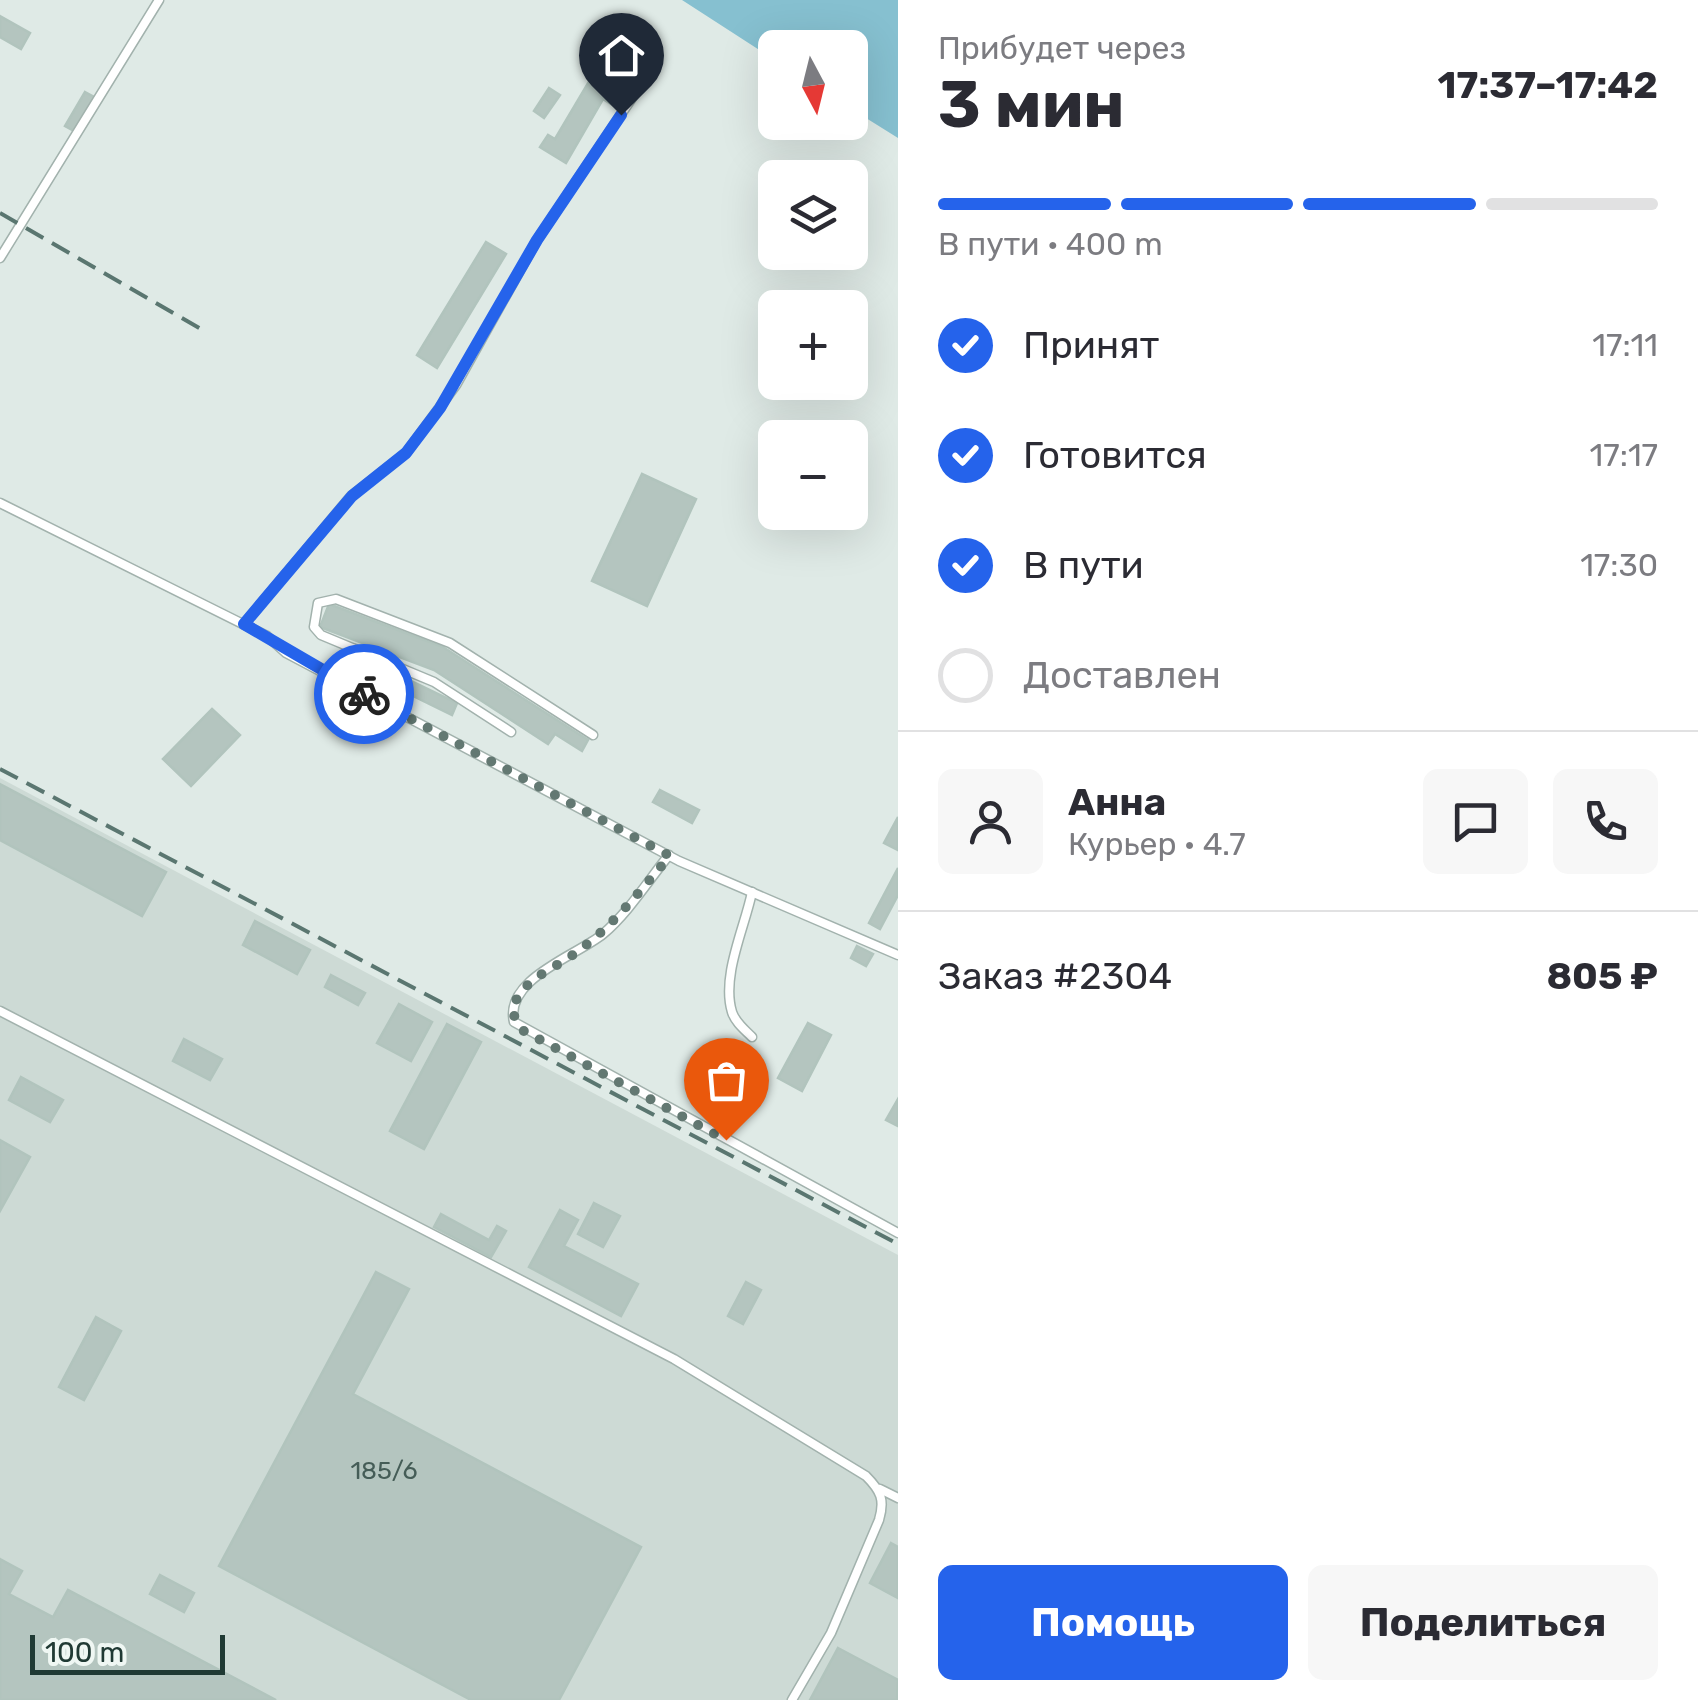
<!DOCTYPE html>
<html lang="ru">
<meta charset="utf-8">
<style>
body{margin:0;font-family:Rubik,sans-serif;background:#f7f7f7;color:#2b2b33;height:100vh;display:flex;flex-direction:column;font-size:38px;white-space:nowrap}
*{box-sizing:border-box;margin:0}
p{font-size:32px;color:#7c7c81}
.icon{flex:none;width:55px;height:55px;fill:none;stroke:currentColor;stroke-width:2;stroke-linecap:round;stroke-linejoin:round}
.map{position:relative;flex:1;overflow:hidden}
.sheet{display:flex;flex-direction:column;background:#fff;width:800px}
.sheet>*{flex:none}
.needle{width:65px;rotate:173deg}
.buttons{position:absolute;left:758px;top:30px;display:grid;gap:20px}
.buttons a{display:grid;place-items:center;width:110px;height:110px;border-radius:15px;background:#fff;box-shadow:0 10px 40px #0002;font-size:50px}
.scale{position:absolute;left:30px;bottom:25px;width:195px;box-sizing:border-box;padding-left:10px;border:5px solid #203a34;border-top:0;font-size:28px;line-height:35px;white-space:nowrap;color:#203a34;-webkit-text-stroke:8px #eff7f3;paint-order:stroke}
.pin{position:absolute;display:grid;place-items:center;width:85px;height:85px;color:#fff;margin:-102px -42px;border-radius:50% 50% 50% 0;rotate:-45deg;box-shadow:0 0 10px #0007}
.pin .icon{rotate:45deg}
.courier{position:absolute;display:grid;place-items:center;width:100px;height:100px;margin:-50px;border:8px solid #2563eb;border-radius:50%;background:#fff;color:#222;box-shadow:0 2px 12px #0007}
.headline em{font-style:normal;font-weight:700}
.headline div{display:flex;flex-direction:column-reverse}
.headline{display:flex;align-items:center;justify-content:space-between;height:170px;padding:0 40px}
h1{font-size:65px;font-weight:700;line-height:75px}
.bar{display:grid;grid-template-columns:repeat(4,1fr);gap:15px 10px;align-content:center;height:120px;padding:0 40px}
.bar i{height:12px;border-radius:8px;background:#e1e1e2}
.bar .on{background:#2563eb}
.bar p{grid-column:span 4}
.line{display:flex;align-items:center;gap:25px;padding:0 40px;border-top:2px solid #e1e1e2}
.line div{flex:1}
.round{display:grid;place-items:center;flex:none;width:105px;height:105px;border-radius:15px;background:#f7f7f7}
ol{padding:0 40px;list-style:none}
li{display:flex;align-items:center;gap:30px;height:110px}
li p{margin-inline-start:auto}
li .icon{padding:10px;border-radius:50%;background:#2563eb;color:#fff;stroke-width:4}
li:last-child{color:#7c7c81}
li i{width:55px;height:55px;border:5px solid #e1e1e2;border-radius:50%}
.cta{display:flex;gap:20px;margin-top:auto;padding:20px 40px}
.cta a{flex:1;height:115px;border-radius:15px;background:#2563eb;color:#fff;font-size:40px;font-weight:700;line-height:115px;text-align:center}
.cta a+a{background:#f7f7f7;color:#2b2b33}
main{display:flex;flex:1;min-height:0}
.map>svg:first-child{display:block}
</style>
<main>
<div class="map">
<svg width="898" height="1700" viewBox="0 0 898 1700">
<rect width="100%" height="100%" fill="#dfeae6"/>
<path fill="#cddad5" d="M0,778L898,1255V1700H0Z"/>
<path fill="#86c0d0" d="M682,0H898V138L850,108V48H775V60Z"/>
<g fill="#b4c5bf" stroke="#b1c4bd" stroke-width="2.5">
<path d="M0,16L30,33L21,49L0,37Z"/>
<path d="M600,63L618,74L613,82L624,89L614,106L603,99L566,163L540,147L548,135L555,139Z"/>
<path d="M549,88L560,95L544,118L534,111Z"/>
<path d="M85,92L96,98L76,132L65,126Z"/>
<path d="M486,242L506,254L437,368L417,355Z"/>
<path d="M642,474L696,499L647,606L592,581Z"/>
<path d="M329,604L443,647L588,740L582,751L555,734L548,744L434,670L320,627Z"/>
<path d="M361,657L457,703L452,715L356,668Z"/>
<path d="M212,709L240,735L191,786L163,759Z"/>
<path d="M0,784L166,872L142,916L0,840Z"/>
<path d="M660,790L699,810L692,823L653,802Z"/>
<path d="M898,817V850L884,843Z"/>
<path d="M898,868V895L880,929L869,923Z"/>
<path d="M255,921L310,950L297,974L243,945Z"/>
<path d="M857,946L873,954L866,966L851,958Z"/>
<path d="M331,975L365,993L358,1005L325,987Z"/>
<path d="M399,1004L432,1022L411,1061L377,1043Z"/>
<path d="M808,1023L831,1035L802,1091L778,1078Z"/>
<path d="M447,1024L481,1042L424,1149L390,1131Z"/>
<path d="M184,1039L222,1059L210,1080L173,1061Z"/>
<path d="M21,1077L63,1100L50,1122L9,1100Z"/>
<path d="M898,1099V1126L886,1120Z"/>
<path d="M0,1140L30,1157L0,1211Z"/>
<path d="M594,1203L620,1216L603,1247L578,1234Z"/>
<path d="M560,1210L578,1220L564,1246L638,1284L621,1316L529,1267Z"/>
<path d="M441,1214L489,1240L497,1226L506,1231L491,1257L434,1227Z"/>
<path d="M376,1272L409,1289L353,1394L641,1547L559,1700H471L219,1566Z"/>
<path d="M746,1282L761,1290L743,1324L728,1316Z"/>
<path d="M96,1317L121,1331L84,1400L59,1387Z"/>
<path d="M891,1543L898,1547V1598L870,1583Z"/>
<path d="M0,1559L22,1571L9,1594L53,1617L68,1590L276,1700H0Z"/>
<path d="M160,1575L194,1593L184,1612L150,1594Z"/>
<path d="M838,1648L898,1680L897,1700H810Z"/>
</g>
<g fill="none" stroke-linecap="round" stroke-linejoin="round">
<defs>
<g id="service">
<path d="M0,258L159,0"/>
<path d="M0,503L267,636L286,653L679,861L898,955"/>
<path d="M244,624L351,496L406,453L456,385L537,240L642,83"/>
<path d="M341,682L355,649"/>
<path d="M511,732L434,682L321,635L314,627L318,603L336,599L450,643L593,735"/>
<path d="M669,855C648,881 628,913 603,934C576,956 504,979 514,1022L898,1233"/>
<path d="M0,1011L674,1359L866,1476C881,1491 885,1500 879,1520L831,1633L792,1700"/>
<path d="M752,1037C745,1030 735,1022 732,1012C721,976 745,927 752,892"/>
<path d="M880,1489L898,1498"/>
</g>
</defs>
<use href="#service" stroke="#a2b2ad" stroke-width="11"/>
<use href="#service" stroke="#fff" stroke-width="8"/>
<g stroke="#5a7670" stroke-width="4" stroke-dasharray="20 10" stroke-linecap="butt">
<path d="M0,213L201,329"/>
<path d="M0,769L898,1244"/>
</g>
</g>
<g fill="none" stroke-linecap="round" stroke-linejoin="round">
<path stroke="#637872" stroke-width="10" stroke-dasharray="0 18" d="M364,694L670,856C637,894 609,932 565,960C543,974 518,984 512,1012L522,1030L726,1140"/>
<path stroke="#2563eb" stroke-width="12" d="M364,694L244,624L352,496L406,453L440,408L537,240L621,115"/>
</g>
<g text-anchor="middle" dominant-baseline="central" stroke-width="10" stroke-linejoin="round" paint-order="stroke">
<g font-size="25" fill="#455d57">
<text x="384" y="1470">185/6</text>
</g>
</g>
</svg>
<div class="buttons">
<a><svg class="needle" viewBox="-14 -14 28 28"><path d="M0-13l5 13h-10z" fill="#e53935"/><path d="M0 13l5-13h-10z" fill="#7c7c81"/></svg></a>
<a><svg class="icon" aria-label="layers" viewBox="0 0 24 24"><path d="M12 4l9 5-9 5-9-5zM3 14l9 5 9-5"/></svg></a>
<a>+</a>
<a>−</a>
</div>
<div class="scale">100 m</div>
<div class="pin" style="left:726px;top:1140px;background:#ea580c"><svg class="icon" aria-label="bag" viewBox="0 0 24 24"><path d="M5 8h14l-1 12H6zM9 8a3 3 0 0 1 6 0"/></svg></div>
<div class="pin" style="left:621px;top:115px;background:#1f2937"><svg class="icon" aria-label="home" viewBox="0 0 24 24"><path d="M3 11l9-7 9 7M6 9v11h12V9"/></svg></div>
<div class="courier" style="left:364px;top:694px"><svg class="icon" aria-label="bike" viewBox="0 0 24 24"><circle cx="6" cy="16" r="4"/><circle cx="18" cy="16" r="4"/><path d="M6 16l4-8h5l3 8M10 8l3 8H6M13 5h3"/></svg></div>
</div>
<section class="sheet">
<div class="headline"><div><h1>3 мин</h1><p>Прибудет через</p></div><em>17:37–17:42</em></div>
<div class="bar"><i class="on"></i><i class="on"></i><i class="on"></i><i></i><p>В пути · 400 m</p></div>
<ol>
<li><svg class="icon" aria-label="check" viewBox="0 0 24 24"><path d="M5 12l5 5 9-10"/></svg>Принят<p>17:11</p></li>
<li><svg class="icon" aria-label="check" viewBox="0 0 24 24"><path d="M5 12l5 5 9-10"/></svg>Готовится<p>17:17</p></li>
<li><svg class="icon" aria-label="check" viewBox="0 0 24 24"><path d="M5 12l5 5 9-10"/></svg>В пути<p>17:30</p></li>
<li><i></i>Доставлен</li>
</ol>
<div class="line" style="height:180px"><a class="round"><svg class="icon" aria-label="person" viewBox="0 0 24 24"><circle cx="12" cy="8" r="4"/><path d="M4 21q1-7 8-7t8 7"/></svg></a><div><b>Анна</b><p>Курьер · 4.7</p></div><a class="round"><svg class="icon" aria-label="chat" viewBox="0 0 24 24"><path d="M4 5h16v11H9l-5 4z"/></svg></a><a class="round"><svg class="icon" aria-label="phone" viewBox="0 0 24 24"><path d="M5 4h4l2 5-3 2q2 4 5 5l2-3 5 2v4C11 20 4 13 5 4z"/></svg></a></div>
<div class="line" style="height:130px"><div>Заказ #2304</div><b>805 ₽</b></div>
<div class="cta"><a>Помощь</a><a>Поделиться</a></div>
</section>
</main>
